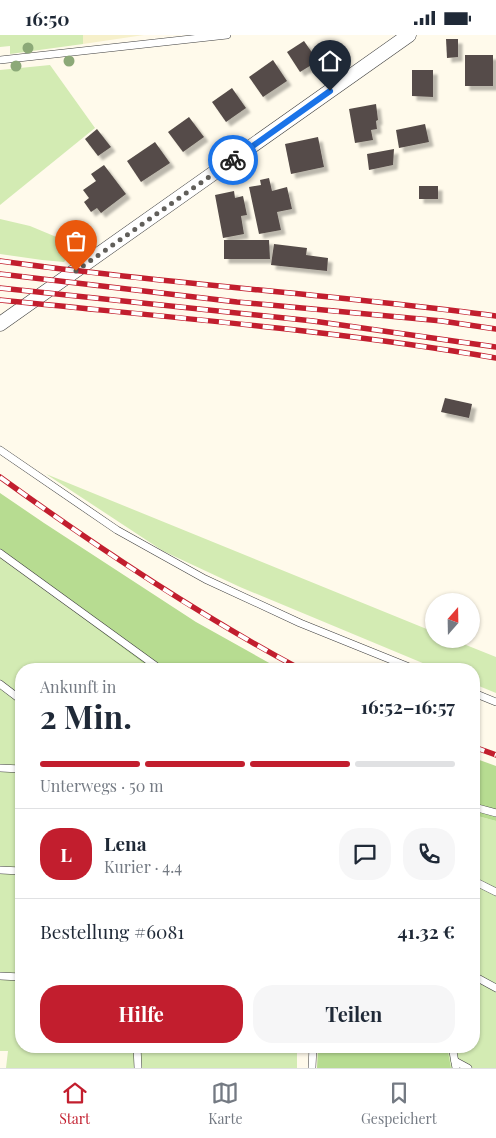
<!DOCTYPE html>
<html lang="de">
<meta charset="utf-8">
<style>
body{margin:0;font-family:"Playfair Display",serif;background:#f6f6f7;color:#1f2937;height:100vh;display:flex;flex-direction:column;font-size:19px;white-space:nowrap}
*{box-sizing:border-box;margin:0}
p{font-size:16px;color:#747a83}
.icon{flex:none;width:28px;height:28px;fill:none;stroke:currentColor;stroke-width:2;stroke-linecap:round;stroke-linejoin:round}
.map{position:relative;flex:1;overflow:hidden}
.drawer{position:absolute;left:15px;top:628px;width:465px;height:390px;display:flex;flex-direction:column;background:#fff;border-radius:20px;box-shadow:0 1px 4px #0004}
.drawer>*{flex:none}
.needle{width:32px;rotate:20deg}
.tools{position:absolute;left:425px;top:558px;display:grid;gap:10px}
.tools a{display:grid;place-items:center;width:55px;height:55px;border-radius:50%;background:#fff;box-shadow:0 1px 4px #0004;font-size:25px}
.pin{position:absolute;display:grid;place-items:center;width:42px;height:42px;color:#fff;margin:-51px -21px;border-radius:50% 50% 50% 0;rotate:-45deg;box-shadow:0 0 5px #0007}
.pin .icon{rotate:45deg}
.courier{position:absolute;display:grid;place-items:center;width:50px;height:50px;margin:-25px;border:4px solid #1a73e8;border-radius:50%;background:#fff;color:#222;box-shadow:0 1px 6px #0007}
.headline em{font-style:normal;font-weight:700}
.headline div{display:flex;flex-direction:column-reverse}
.headline{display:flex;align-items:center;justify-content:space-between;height:85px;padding:0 25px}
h1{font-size:32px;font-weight:700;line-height:38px}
.bar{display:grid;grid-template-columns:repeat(4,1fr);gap:8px 5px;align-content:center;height:60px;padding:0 25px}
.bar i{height:6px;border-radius:4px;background:#e0e1e3}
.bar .on{background:#c21e2e}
.bar p{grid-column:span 4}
.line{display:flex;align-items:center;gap:12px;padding:0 25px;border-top:1px solid #e0e1e3}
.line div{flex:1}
.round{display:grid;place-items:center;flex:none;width:52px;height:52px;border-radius:20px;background:#f6f6f7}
.cta{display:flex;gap:10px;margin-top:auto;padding:10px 25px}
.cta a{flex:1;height:58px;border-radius:20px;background:#c21e2e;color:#fff;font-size:20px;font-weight:700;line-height:58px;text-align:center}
.cta a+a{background:#f6f6f7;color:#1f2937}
.status{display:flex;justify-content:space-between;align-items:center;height:35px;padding:0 25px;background:#fff;direction:ltr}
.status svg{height:14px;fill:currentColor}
.tabs{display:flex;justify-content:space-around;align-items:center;height:70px;border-top:1px solid #e0e1e3;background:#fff;font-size:14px;color:#747a83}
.tabs a{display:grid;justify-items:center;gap:2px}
.tabs .on{color:#c21e2e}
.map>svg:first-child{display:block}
</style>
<div class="status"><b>16:50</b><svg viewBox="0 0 49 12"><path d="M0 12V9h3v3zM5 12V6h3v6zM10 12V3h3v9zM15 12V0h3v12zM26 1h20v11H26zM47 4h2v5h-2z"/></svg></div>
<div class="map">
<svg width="496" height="1033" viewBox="0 0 496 1033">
<defs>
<filter id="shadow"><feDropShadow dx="4.5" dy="4.5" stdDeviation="1" flood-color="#0004"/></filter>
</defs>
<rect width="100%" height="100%" fill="#fffaeb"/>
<path fill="#f6f0ca" d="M83,0H144L83,9Z"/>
<g fill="#d3ebb3">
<path d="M0,0H83V9L10,19V11L0,12Z"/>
<path d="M50,30L95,93L0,170V35Z"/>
<path d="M0,184L30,191L78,211L64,227L42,225L0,219Z"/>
<path d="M46,439L434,597V604H451L496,622V658L474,649V634H437L240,552L163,516Z"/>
<path d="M0,522L151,634H21V1011H297V1033H6L8,1016H0Z"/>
<path d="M474,780L496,786V1033H451L447,1011H474Z"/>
</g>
<g fill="#b7dc91">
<path d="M0,458L44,488L196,587L280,634H151L0,522Z"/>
<path d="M474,723L496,731V786L474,780Z"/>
<path d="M318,1011H447L451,1033H317Z"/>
</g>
<g fill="#554c48" filter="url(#shadow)">
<path d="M446,4H458V22L447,23Z"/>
<path d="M304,6L318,26L300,37L287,17Z"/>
<rect x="465" y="20" width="28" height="31"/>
<path d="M273,25L287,46L263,62L249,42Z"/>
<path d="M412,35H433V62L412,61Z"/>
<path d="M232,53L246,73L226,87L212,67Z"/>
<path d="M376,69L378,85L376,86L377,94L371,95L373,105L355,108L349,74Z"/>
<path d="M189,82L204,102L183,117L168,97Z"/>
<path d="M425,89L429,107L399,113L396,95Z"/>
<path d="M97,94L111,112L98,121L85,104Z"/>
<path d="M318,102L324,132L291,139L285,109Z"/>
<path d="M155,107L170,128L141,147L127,126Z"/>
<path d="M394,114L393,130L369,135L367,119Z"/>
<path d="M104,130L126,159L101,178L97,173L91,177L84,167L89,163L83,155L96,146L91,139Z"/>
<path d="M269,143L272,156L287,152L292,174L277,177L281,195L259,199L249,152L261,150L260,145Z"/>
<rect x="419" y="151" width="19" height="13"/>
<path d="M234,156L235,163L243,161L247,180L241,181L244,199L223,203L215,160Z"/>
<path d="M224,205H269L270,224H224Z"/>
<path d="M274,209L307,213L306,220L328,223L327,236L271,230Z"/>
<path d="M445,363L472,369L469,383L441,377Z"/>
</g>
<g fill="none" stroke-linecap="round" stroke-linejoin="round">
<defs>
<g id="lane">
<path d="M0,25L227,0"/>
<path d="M0,415L117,495L205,544L300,588L414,634"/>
<path d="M0,518L160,634"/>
<path d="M0,649L21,665"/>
<path d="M474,658L496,667"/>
<path d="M0,733L21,734"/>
<path d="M474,772L496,778"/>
<path d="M0,835L21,836"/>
<path d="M474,846L496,857"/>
<path d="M0,941L21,942"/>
<path d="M474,941L496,953"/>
<path d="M137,1011L138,1033"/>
<path d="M452,1011L456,1033"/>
<path d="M455,1026L468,1033"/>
<path d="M312,1033L313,1011"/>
</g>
<path id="street" d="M0,289L409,0"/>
</defs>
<use href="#lane" stroke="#3f3f3f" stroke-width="8"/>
<use href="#street" stroke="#3f3f3f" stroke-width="15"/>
<use href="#lane" stroke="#fff" stroke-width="7"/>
<use href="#street" stroke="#fff" stroke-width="14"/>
<defs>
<g id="rail">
<path d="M0,226C165,249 331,259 496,281"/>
<path d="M0,239L237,267L442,286L496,294"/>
<path d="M0,253L313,286L496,312"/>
<path d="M0,265C165,282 332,295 496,323"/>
<path d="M0,442C98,513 194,577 300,634"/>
<path d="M474,712L496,720"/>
</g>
</defs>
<use href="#rail" stroke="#c21e2e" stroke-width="5.5"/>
<use href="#rail" stroke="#fff" stroke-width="4" stroke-dasharray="11" stroke-linecap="butt"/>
</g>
<g fill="#8ca978">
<circle cx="28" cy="13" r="5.5"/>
<circle cx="69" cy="26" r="5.5"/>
<circle cx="16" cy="31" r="5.5"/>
</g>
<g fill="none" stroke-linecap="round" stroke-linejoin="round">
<path stroke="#615f5a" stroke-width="5" stroke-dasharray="0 9" d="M76,236L233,125"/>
<path stroke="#1a73e8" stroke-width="6" d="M233,125L330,56"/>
</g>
</svg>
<div class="tools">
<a><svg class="needle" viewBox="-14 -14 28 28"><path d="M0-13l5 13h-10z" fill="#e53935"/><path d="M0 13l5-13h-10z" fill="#747a83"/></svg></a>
</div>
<div class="pin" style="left:76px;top:236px;background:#ea580c"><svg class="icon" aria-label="bag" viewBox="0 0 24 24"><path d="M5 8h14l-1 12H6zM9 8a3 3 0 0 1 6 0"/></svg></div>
<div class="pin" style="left:330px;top:56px;background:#1f2937"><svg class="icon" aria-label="home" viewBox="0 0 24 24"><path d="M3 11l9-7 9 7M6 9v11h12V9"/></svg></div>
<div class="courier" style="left:233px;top:125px"><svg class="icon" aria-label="bike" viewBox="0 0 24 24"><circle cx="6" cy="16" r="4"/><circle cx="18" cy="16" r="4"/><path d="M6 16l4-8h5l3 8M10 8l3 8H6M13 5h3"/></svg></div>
<section class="drawer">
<div class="headline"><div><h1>2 Min.</h1><p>Ankunft in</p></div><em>16:52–16:57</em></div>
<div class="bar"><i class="on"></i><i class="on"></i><i class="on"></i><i></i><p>Unterwegs · 50 m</p></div>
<div class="line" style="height:90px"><b class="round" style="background:#c21e2e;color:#fff">L</b><div><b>Lena</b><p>Kurier · 4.4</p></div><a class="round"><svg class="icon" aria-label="chat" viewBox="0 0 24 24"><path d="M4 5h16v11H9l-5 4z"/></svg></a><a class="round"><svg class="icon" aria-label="phone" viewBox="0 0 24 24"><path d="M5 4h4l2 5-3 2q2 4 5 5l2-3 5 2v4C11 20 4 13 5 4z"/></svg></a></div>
<div class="line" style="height:65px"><div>Bestellung #6081</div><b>41.32 €</b></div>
<div class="cta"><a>Hilfe</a><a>Teilen</a></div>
</section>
</div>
<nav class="tabs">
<a class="on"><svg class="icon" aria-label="home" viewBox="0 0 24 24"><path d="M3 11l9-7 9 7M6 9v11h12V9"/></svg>Start</a>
<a><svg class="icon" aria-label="map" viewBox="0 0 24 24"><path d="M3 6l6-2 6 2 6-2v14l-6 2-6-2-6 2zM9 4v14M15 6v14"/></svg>Karte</a>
<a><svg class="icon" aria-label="saved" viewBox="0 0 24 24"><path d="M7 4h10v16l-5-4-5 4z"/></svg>Gespeichert</a>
</nav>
